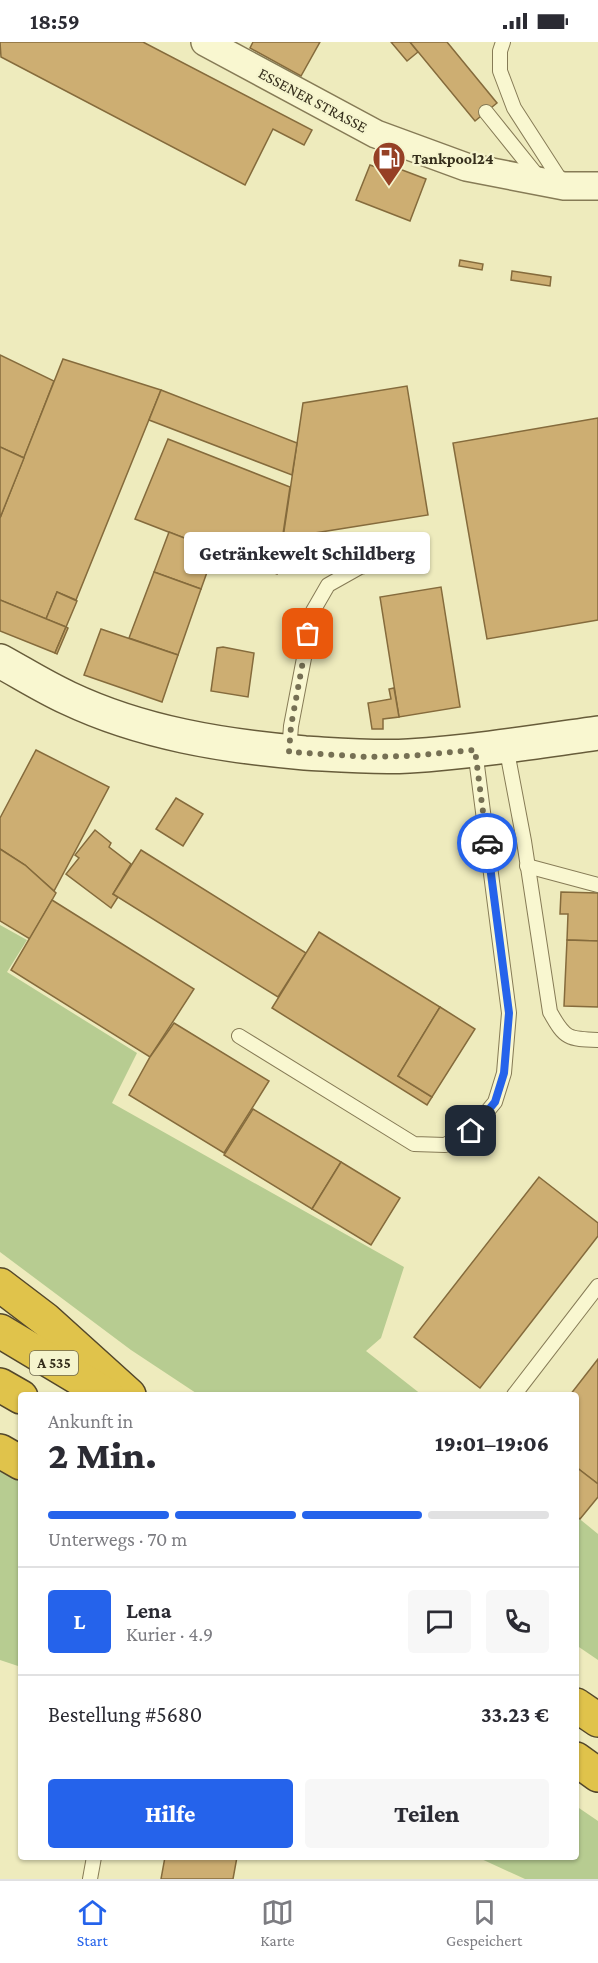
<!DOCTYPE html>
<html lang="de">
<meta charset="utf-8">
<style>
body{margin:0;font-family:"Crimson Pro",serif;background:#f7f7f7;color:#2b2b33;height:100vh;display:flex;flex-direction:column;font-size:22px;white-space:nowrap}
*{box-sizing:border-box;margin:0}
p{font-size:20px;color:#7c7c81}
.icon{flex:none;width:33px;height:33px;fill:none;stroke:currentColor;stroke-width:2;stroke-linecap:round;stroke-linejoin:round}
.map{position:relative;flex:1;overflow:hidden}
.drawer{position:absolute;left:18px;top:1350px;width:561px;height:468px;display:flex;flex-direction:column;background:#fff;border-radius:6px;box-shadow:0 2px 4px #0004}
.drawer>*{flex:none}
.pin{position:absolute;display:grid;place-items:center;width:51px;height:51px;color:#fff;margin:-26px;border-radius:12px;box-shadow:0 3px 9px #0006}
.courier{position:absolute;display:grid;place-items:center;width:60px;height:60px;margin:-30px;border:4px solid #2563eb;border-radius:50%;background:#fff;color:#222;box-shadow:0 2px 8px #0007}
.bubble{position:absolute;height:42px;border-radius:6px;background:#fff;box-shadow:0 2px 4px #0004;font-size:20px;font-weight:800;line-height:42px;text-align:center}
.head em{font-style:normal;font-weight:800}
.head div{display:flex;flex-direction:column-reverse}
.head{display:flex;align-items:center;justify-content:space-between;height:102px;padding:0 30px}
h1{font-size:39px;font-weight:800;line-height:45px}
.bar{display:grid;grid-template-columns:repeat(4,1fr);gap:9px 6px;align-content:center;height:72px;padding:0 30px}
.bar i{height:8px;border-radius:4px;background:#e1e1e2}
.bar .active{background:#2563eb}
.bar p{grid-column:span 4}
.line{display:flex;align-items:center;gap:15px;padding:0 30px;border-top:2px solid #e1e1e2}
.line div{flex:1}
.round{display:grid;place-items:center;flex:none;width:63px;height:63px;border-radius:6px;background:#f7f7f7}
.primary-button{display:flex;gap:12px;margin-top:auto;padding:12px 30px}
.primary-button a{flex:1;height:69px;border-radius:6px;background:#2563eb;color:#fff;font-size:24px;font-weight:800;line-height:69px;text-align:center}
.primary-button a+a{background:#f7f7f7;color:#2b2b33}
.status{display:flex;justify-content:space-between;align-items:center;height:42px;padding:0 30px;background:#fff;direction:ltr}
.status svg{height:16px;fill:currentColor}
.tab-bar{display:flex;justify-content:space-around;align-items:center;height:84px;border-top:2px solid #e1e1e2;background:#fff;font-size:16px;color:#7c7c81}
.tab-bar a{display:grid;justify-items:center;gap:3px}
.tab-bar .active{color:#2563eb}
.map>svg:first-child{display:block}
</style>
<div class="status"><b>18:59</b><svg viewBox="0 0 49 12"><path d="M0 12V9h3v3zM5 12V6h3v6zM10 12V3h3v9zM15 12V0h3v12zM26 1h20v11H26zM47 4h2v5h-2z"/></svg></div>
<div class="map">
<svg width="598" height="1837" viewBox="0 0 598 1837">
<rect width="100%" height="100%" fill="#eeebbd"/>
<g fill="#b7cc91">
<path d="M0,883L27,898L7,930L137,1011L112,1061L404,1225L381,1296L366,1309L422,1353H199L131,1308L0,1210Z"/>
<path d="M0,1422L21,1433V1625L0,1618Z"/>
<path d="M576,1474L598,1492V1618L576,1603Z"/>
<path d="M576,1764L598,1779V1837H525L477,1815H576Z"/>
</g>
<g fill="#cdae72" stroke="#856b3c" stroke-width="1.5">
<path d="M0,0H143L312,88L304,103L273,87L245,143L1,15Z"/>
<path d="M253,0H320L301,34L250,6Z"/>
<path d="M391,0H410L418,10L407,19Z"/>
<path d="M410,0H447L497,61L475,79Z"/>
<path d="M370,123L387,129L389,123L426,137L410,179L356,158Z"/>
<path d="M460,218L483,222L482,228L459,224Z"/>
<path d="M512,229L551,235L550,244L511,238Z"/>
<path d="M0,313L54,339L24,416L0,405Z"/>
<path d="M63,317L161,348L76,558L57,550L46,577L0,558V476Z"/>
<path d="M407,344L428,473L283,496L303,361Z"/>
<path d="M161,348L297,401L292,433L149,378Z"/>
<path d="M598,376V578L487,597L453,401Z"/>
<path d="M168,397L290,445L277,532L135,477Z"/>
<path d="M0,405L24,416L0,476Z"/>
<path d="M169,490L215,508L201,547L154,530Z"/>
<path d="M154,530L201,547L178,613L129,596Z"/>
<path d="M441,545L460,665L399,675L380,555Z"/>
<path d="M57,550L77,559L66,585L46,577Z"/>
<path d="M0,558L66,585L55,611L0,589Z"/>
<path d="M66,585L68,586L57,612L55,611Z"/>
<path d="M101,587L178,613L162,660L84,633Z"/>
<path d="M223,605L254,611L248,655L211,649L217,606Z"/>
<path d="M394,646L399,675L383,677V687H372L368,661L391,657L389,647Z"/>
<path d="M36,708L109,745L54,849L25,823L0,807V776Z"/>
<path d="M176,756L203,772L183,804L156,787Z"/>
<path d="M95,788L111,801L109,805L131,822L113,852L118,855L111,866L66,832L79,816L75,813Z"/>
<path d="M464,791H472L473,799H465Z"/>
<path d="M0,807L25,823L56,851L30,897L0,879Z"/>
<path d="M141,808L306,911L278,955L113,852Z"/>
<path d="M561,850L598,851V899L567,898L568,872H560Z"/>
<path d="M52,858L194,947L150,1015L11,928Z"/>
<path d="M319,890L440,965L398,1034L432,1055L427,1063L272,966Z"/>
<path d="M567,898L598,899V965L564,964Z"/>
<path d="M440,965L475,987L432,1055L398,1034Z"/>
<path d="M174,981L269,1039L224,1111L129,1053L150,1015Z"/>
<path d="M253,1067L341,1120L312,1167L224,1113Z"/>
<path d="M341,1120L400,1156L371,1203L312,1167Z"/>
<path d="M539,1135L598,1181V1194L480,1346L414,1295Z"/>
<path d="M598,1317V1442L576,1425V1353H570Z"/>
<path d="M576,1425L598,1442V1455L580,1477L576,1474Z"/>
<path d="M165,1815H237L233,1837H161Z"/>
</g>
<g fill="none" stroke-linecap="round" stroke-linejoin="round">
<defs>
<g id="lane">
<path d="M503,0L500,9V29L514,66L563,142"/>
<path d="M486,70L539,136"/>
<path d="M506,704L524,799L550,970C565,997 568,997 598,998"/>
<path d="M289,710L291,684L313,569L328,543L360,525L399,518"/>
<path d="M527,824L598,843"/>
<path d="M239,994L414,1102L445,1103L471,1089L495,1060L504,1031L509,971L475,708"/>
<path d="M514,1353L598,1244"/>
<path d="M90,1837L94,1815"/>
</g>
<path id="street" d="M205,0L376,92L466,125L564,144H598"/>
<path id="secondary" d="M0,619C22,631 44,645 68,656C142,691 223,704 305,711C340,713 374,716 409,714C472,710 535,700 598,691"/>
<g id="highway">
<path d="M0,1243L46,1278L129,1353"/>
<path d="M0,1289L107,1353"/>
<path d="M0,1343L21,1355"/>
<path d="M0,1409L21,1421"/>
<path d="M576,1663L598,1678"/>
<path d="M576,1717L598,1733"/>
</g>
</defs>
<use href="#lane" stroke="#867b56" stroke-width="16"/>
<use href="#street" stroke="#867b56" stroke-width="30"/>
<use href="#secondary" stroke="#675c3a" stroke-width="36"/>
<use href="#highway" stroke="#53472b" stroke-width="36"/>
<use href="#lane" stroke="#f9f7d0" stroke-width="14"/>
<use href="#street" stroke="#f9f7d0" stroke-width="27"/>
<use href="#secondary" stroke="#f9f7d0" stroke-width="33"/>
<use href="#highway" stroke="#e0c34b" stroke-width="33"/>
</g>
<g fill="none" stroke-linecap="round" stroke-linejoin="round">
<path stroke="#767054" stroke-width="6" stroke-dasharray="0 10.8" d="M308,592L291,684L289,710L369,715L410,714L475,708L487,801"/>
<path stroke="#2563eb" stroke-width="8" d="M471,1089L495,1060L504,1031L509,971L487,801"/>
</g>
<defs>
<symbol id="fuel-pin" viewBox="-11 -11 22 30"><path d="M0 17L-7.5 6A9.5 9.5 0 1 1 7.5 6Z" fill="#964025" stroke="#f5f4cd"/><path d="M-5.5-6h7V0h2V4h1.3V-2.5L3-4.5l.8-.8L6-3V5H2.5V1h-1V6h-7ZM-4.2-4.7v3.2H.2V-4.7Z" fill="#fff"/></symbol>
</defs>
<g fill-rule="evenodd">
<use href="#fuel-pin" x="370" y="97" width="38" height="52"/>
</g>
<g text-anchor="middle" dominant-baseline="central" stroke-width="4.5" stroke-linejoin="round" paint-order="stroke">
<rect fill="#f5f4cd" stroke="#6f6950" stroke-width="1.5" x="30" y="1309" width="48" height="24" rx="4.5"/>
<g font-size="15" font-weight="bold" fill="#352e1b">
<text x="54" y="1321">A 535</text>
</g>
<g font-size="16" fill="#352e1b" stroke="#f5f4cd">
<text transform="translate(313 58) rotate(28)">ESSENER STRASSE</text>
</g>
<g font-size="16" font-weight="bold" fill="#352e1b" stroke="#f5f4cd" text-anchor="start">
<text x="412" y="116">Tankpool24</text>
</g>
</g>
</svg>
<div class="pin" style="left:308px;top:592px;background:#ea580c"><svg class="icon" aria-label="bag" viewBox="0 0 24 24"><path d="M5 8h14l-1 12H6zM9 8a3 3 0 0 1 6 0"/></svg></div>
<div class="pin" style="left:471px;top:1089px;background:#1f2937"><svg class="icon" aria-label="home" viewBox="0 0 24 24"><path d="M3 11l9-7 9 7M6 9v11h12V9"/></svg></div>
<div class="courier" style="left:487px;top:801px"><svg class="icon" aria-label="car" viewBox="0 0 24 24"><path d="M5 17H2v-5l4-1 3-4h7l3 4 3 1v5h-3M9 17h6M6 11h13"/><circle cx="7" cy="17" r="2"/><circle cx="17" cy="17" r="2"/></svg></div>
<div class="bubble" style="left:184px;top:490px;width:246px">Getränkewelt Schildberg</div>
<section class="drawer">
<div class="head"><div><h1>2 Min.</h1><p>Ankunft in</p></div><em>19:01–19:06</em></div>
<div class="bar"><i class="active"></i><i class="active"></i><i class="active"></i><i></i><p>Unterwegs · 70 m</p></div>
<div class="line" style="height:108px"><b class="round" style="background:#2563eb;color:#fff">L</b><div><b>Lena</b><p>Kurier · 4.9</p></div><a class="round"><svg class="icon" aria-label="chat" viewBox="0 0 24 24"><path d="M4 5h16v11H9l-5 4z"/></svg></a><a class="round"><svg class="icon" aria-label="phone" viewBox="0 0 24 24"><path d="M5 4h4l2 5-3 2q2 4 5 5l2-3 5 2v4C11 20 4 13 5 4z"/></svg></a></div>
<div class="line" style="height:78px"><div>Bestellung #5680</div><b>33.23 €</b></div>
<div class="primary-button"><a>Hilfe</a><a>Teilen</a></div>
</section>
</div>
<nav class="tab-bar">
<a class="active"><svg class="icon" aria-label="home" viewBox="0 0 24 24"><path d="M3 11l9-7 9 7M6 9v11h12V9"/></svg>Start</a>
<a><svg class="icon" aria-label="map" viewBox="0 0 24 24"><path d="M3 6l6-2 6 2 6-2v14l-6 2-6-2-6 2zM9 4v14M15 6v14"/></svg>Karte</a>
<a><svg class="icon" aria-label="saved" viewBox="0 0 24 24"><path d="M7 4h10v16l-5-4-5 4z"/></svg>Gespeichert</a>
</nav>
